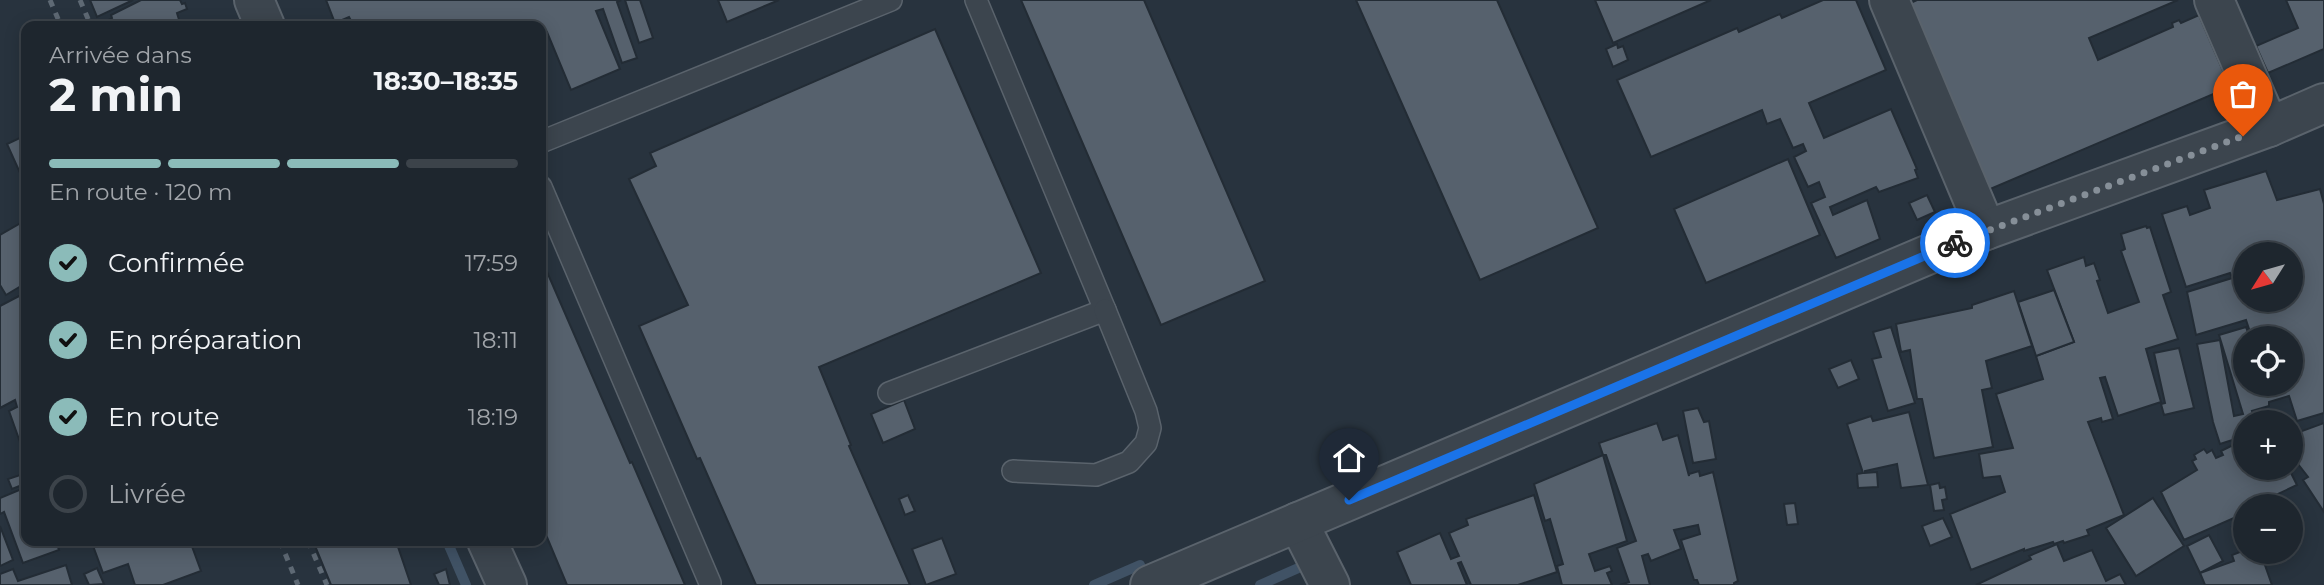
<!DOCTYPE html>
<html lang="fr">
<meta charset="utf-8">
<style>
body{margin:0;font-family:Montserrat,sans-serif;background:#262e36;color:#f1f3f6;height:100vh;display:flex;flex-direction:column;font-size:26px;white-space:nowrap}
*{box-sizing:border-box;margin:0}
p{font-size:23px;color:#a1a5aa}
.icon{flex:none;width:38px;height:38px;fill:none;stroke:currentColor;stroke-width:2;stroke-linecap:round;stroke-linejoin:round}
.map{position:relative;flex:1;overflow:hidden}
.sheet{position:absolute;left:21px;top:21px;width:525px;height:525px;display:flex;flex-direction:column;background:#1e262e;border-radius:14px;box-shadow:0 4px 18px #0003,0 0 0 2px #3c434a}
.sheet>*{flex:none}
.needle{width:46px;rotate:233deg}
.controls{position:absolute;left:2233px;top:242px;display:grid;gap:14px}
.controls a{display:grid;place-items:center;width:70px;height:70px;border-radius:50%;background:#1e262e;box-shadow:0 4px 18px #0003,0 0 0 2px #3c434a;font-size:35px}
.pin{position:absolute;display:grid;place-items:center;width:60px;height:60px;color:#fff;margin:-72px -30px;border-radius:50% 50% 50% 0;rotate:-45deg;box-shadow:0 0 7px #0007}
.pin .icon{rotate:45deg}
.courier{position:absolute;display:grid;place-items:center;width:70px;height:70px;margin:-35px;border:5px solid #1a73e8;border-radius:50%;background:#fff;color:#222;box-shadow:0 2px 9px #0007}
.overview em{font-style:normal;font-weight:700}
.overview div{display:flex;flex-direction:column-reverse}
.overview{display:flex;align-items:center;justify-content:space-between;height:119px;padding:0 28px}
h1{font-size:46px;font-weight:700;line-height:52px}
.bar{display:grid;grid-template-columns:repeat(4,1fr);gap:10px 7px;align-content:center;height:84px;padding:0 28px}
.bar i{height:9px;border-radius:5px;background:#3c434a}
.bar .on{background:#8bbbb9}
.bar p{grid-column:span 4}
ol{padding:0 28px;list-style:none}
li{display:flex;align-items:center;gap:21px;height:77px}
li p{margin-inline-start:auto}
li .icon{padding:7px;border-radius:50%;background:#8bbbb9;color:#111;stroke-width:4}
li:last-child{color:#a1a5aa}
li i{width:38px;height:38px;border:4px solid #3c434a;border-radius:50%}
.map>svg:first-child{display:block}
</style>
<div class="map">
<svg width="2324" height="585" viewBox="0 0 2324 585">
<rect width="100%" height="100%" fill="#28333e"/>
<g fill="none" stroke-linecap="round" stroke-linejoin="round">
<g stroke="#405265" stroke-width="10">
<path d="M447,541L466,585"/>
<path d="M1094,585L1140,565"/>
<path d="M1260,585L1312,562"/>
</g>
</g>
<g fill="#56616d" stroke="#232c35" stroke-width="2" fill-rule="evenodd">
<path d="M90,0H133L97,17Z"/>
<path d="M141,0H180L182,4L185,3L187,9L177,13L181,26H105L103,23L112,18L111,15Z"/>
<path d="M326,0H621L617,2L637,58L622,63L603,9L596,11L620,69L571,90L547,32L541,34V26H354L349,17L335,23Z"/>
<path d="M625,0H640L653,38L639,43Z"/>
<path d="M718,0H779L727,22Z"/>
<path d="M1021,0H1144L1265,281L1161,325Z"/>
<path d="M1356,0H1497L1598,228L1480,280Z"/>
<path d="M1595,0H1711L1613,43Z"/>
<path d="M1823,0H1856L1886,70L1809,103L1824,138L1891,109L1917,169L1915,170L1918,178L1879,192L1876,187L1830,207L1833,215L1867,200L1880,239L1836,258L1811,203L1825,197L1819,182L1808,187L1794,157L1806,151L1803,144L1793,148L1780,119L1767,124L1762,110L1651,157L1617,80L1737,28L1739,32L1780,14L1782,18Z"/>
<path d="M1917,0H2178L2089,38L2098,60L2173,27L2172,23L2179,20L2181,23L2199,15L2230,87L1988,190L1908,4Z"/>
<path d="M2286,0H2324V49L2268,73L2256,46L2298,28Z"/>
<path d="M935,29L1041,273L819,367L851,445L849,446L910,585H756L700,458L697,459L639,326L688,305L629,179L656,166L650,153Z"/>
<path d="M1617,44L1618,48L1623,46L1628,60L1613,67L1606,49Z"/>
<path d="M26,135V183L25,184L7,144Z"/>
<path d="M1788,159L1820,235L1706,283L1674,209Z"/>
<path d="M2266,171L2277,200L2320,189L2324,204V413L2297,421L2289,396L2269,402V406L2252,411L2256,422H2245V436L2220,444L2213,422L2197,344L2220,340L2234,416L2243,414L2219,335L2246,327L2250,338H2245V383H2291V338H2259L2258,333L2251,335L2246,320L2196,335L2187,292L2232,278L2230,273L2186,287L2162,214L2187,206L2190,215L2210,208L2204,190ZM2245,254H2291V299H2245Z"/>
<path d="M1927,195L1935,212L1917,220L1909,203Z"/>
<path d="M26,220V283L6,295L0,285V235Z"/>
<path d="M2146,226L2147,228L2150,227L2171,292L2163,295L2178,339L2146,349L2161,402L2118,416L2105,377L2100,378L2113,419L2102,422L2101,418L2088,422L2124,515L2087,530L2089,535L2064,543L2063,541L2054,544L2053,542L2024,551V549L1971,570L1950,514L2005,492L2000,476L1983,478L1979,454L2013,448L1996,394L2043,379L2036,356L2074,342L2047,270L2084,257L2086,266L2094,263L2100,280L2097,281L2108,313L2139,302L2121,251L2125,249L2121,234Z"/>
<path d="M541,258L630,463L632,462L685,585H567L541,523Z"/>
<path d="M2054,290L2074,342L2036,356L2018,302Z"/>
<path d="M2014,291L2032,346L1986,361L1992,388L1982,390L1993,447L1934,458L1922,399H1917L1910,350L1901,352L1896,324L1972,308V305Z"/>
<path d="M19,296L26,302V459L9,411L17,407L15,400L0,408V306Z"/>
<path d="M1891,327L1915,403L1888,411L1872,359L1881,357L1873,332Z"/>
<path d="M2179,348L2194,408L2164,415L2161,404L2165,403L2154,353Z"/>
<path d="M1851,360L1859,379L1838,388L1829,369Z"/>
<path d="M904,400L915,429L883,443L871,414Z"/>
<path d="M1698,408L1704,422L1709,421L1716,459L1693,463L1683,411Z"/>
<path d="M1909,412L1928,485L1901,488L1897,464L1865,471V473L1877,472L1878,487L1858,488L1857,474L1863,473L1847,424L1871,416L1873,421Z"/>
<path d="M1657,423L1663,440L1678,435L1689,476V474L1699,471L1700,476L1713,472L1738,581L1734,583V585H1699L1697,580H1694L1681,540L1700,534L1698,525L1674,530L1681,549L1651,561L1648,554L1642,556L1650,585H1620L1629,582L1617,548L1636,541L1606,455H1603L1599,443Z"/>
<path d="M2324,423V512L2303,480L2308,477L2291,455V447L2294,445L2291,435Z"/>
<path d="M2245,439V467H2288L2297,485L2263,501L2265,505L2276,499L2279,506H2245V515L2242,516L2241,512L2238,513L2245,527V544L2242,546L2232,527L2239,524L2236,517L2184,540L2161,492L2197,470L2192,461L2196,459L2194,455L2204,449L2207,453L2212,450L2216,458L2223,455L2221,451Z"/>
<path d="M1603,455L1627,541L1589,554L1595,571L1610,566L1612,571L1607,573L1612,585H1562L1557,566L1563,564L1550,519L1545,521L1534,484Z"/>
<path d="M23,474L26,483V541H71L57,544L59,550L23,563L4,512L0,514V498L24,488L22,485L12,489L8,479Z"/>
<path d="M1939,483L1940,488L1945,487L1947,499L1942,500L1944,510L1934,511L1930,485Z"/>
<path d="M908,495L915,511L905,515L899,499Z"/>
<path d="M1534,495L1557,572L1518,585H1471L1461,562L1458,563L1467,585H1411L1397,552L1440,533L1451,559L1459,556L1449,533L1468,525L1466,519Z"/>
<path d="M2153,498L2184,546L2136,576L2106,528Z"/>
<path d="M1795,503L1798,524L1787,525L1784,504Z"/>
<path d="M1943,518L1952,537L1930,546L1922,526Z"/>
<path d="M0,526L13,560L0,566Z"/>
<path d="M2209,535L2223,561L2200,573L2187,546Z"/>
<path d="M942,538L956,574L926,585L912,549Z"/>
<path d="M98,541H176L177,543L190,541L201,571L163,585H135L128,564L103,573L92,543Z"/>
<path d="M313,541H396L411,585H331Z"/>
<path d="M2057,544L2064,561L2092,550L2106,581L2120,574L2126,585H1976L2031,559L2029,556Z"/>
<path d="M2245,550L2260,551L2272,585H2205L2200,573L2234,561L2232,555Z"/>
<path d="M66,565L72,585H0V574L13,569L18,581Z"/>
<path d="M97,568L104,584L89,585L84,574Z"/>
<path d="M446,569L450,585H439L434,574Z"/>
</g>
<g fill="none" stroke-linecap="round" stroke-linejoin="round">
<defs>
<g id="lane">
<path d="M541,142L891,0"/>
<path d="M541,187L710,583"/>
<path d="M889,393L1105,310L976,0"/>
<path d="M1013,471L1096,475L1129,462L1146,443L1150,428L1146,411L1105,310"/>
</g>
<g id="street">
<path d="M254,0L265,26"/>
<path d="M1889,0L1986,230"/>
<path d="M2214,0L2269,127"/>
<path d="M1298,522L1330,585"/>
<path d="M487,541L507,585"/>
<path d="M1150,585L1986,230L2269,127L2324,103"/>
</g>
</defs>
<use href="#lane" stroke="#5a636c" stroke-width="24"/>
<use href="#street" stroke="#5a636c" stroke-width="42"/>
<use href="#lane" stroke="#3c454e" stroke-width="21"/>
<use href="#street" stroke="#3c454e" stroke-width="38"/>
<g stroke="#5e6974" stroke-width="5" stroke-dasharray="7 7" stroke-linecap="butt">
<path d="M50,0L61,26"/>
<path d="M80,0L91,26"/>
<path d="M280,541L298,585"/>
<path d="M308,541L327,585"/>
</g>
</g>
<g fill="none" stroke-linecap="round" stroke-linejoin="round">
<path stroke="#868f98" stroke-width="7" stroke-dasharray="0 12.6" d="M1955,243L2243,136"/>
<path stroke="#1a73e8" stroke-width="9" d="M1349,500L1955,243"/>
</g>
</svg>
<div class="controls">
<a><svg class="needle" viewBox="-14 -14 28 28"><path d="M0-13l5 13h-10z" fill="#e53935"/><path d="M0 13l5-13h-10z" fill="#a1a5aa"/></svg></a>
<a><svg class="icon" aria-label="locate" viewBox="0 0 24 24"><circle cx="12" cy="12" r="6"/><path d="M12 2v4M12 18v4M2 12h4M18 12h4"/></svg></a>
<a>+</a>
<a>−</a>
</div>
<div class="pin" style="left:2243px;top:136px;background:#ea580c"><svg class="icon" aria-label="bag" viewBox="0 0 24 24"><path d="M5 8h14l-1 12H6zM9 8a3 3 0 0 1 6 0"/></svg></div>
<div class="pin" style="left:1349px;top:500px;background:#1f2937"><svg class="icon" aria-label="home" viewBox="0 0 24 24"><path d="M3 11l9-7 9 7M6 9v11h12V9"/></svg></div>
<div class="courier" style="left:1955px;top:243px"><svg class="icon" aria-label="bike" viewBox="0 0 24 24"><circle cx="6" cy="16" r="4"/><circle cx="18" cy="16" r="4"/><path d="M6 16l4-8h5l3 8M10 8l3 8H6M13 5h3"/></svg></div>
<section class="sheet">
<div class="overview"><div><h1>2 min</h1><p>Arrivée dans</p></div><em>18:30–18:35</em></div>
<div class="bar"><i class="on"></i><i class="on"></i><i class="on"></i><i></i><p>En route · 120 m</p></div>
<ol>
<li><svg class="icon" aria-label="check" viewBox="0 0 24 24"><path d="M5 12l5 5 9-10"/></svg>Confirmée<p>17:59</p></li>
<li><svg class="icon" aria-label="check" viewBox="0 0 24 24"><path d="M5 12l5 5 9-10"/></svg>En préparation<p>18:11</p></li>
<li><svg class="icon" aria-label="check" viewBox="0 0 24 24"><path d="M5 12l5 5 9-10"/></svg>En route<p>18:19</p></li>
<li><i></i>Livrée</li>
</ol>
</section>
</div>
